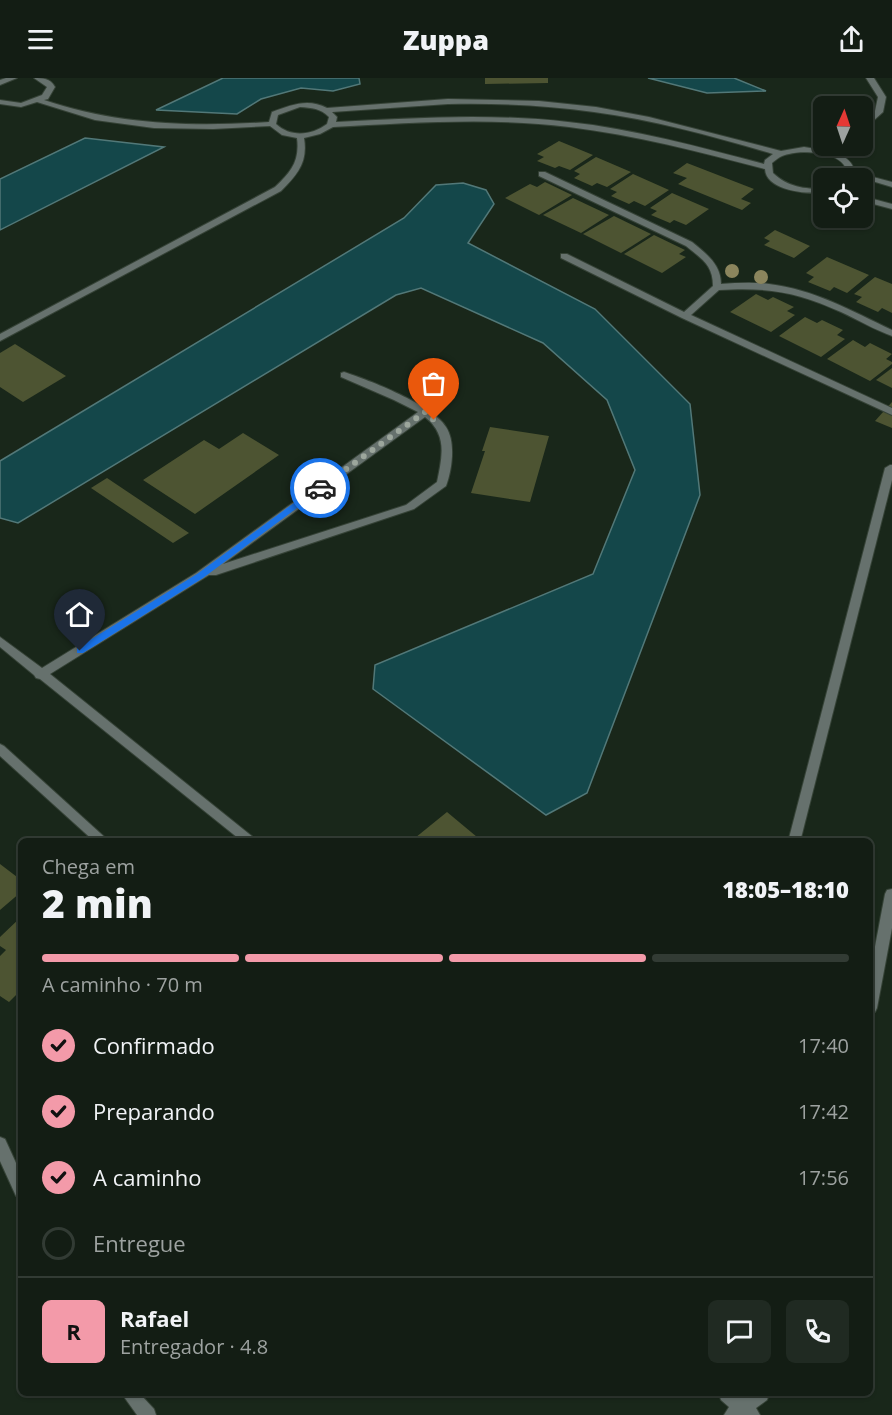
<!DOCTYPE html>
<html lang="pt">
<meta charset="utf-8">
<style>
body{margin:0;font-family:"Open Sans",sans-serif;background:#202a22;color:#f1f3f6;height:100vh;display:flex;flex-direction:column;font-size:22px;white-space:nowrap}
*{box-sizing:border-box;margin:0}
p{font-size:20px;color:#9da2a0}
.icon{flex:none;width:33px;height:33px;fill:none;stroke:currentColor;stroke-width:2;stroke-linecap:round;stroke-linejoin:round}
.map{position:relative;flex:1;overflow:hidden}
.details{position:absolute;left:18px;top:760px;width:855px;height:558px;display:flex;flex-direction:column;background:#131d14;border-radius:9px;box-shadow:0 2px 4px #0004,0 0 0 2px #323b34}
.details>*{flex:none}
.needle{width:39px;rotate:3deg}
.tools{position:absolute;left:813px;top:18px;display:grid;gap:12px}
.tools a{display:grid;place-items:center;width:60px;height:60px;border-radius:9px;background:#131d14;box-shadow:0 2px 4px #0004,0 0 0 2px #323b34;font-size:30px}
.pin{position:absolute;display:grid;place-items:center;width:51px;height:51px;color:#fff;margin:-62px -26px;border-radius:50% 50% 50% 0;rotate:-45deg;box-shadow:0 0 6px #0007}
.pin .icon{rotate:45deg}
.courier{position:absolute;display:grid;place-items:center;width:60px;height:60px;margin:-30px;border:4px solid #1a73e8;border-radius:50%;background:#fff;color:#222;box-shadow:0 2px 8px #0007}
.head em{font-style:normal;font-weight:800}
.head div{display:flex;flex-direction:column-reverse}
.head{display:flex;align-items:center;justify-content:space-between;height:102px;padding:0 24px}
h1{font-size:39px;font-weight:800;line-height:45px}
.bar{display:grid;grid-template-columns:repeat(4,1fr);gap:9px 6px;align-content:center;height:72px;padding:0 24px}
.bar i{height:8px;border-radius:4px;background:#323b34}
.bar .active{background:#f39aa9}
.bar p{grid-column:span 4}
.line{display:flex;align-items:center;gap:15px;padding:0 24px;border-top:2px solid #323b34}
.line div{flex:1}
.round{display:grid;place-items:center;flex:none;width:63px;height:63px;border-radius:9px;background:#202a22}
ol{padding:0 24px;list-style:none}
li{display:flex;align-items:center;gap:18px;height:66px}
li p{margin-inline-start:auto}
li .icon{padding:6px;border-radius:50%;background:#f39aa9;color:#111;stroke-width:4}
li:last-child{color:#9da2a0}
li i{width:33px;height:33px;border:3px solid #323b34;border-radius:50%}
header{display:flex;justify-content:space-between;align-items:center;height:78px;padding:0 24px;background:#131d14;font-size:27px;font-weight:800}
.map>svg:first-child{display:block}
</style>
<header><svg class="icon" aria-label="menu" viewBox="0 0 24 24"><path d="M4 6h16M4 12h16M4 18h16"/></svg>Zuppa<svg class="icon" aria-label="share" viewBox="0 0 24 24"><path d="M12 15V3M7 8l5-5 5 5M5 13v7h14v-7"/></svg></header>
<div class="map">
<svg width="892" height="1337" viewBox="0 0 892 1337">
<rect width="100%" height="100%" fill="#19271a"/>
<g fill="#14474a" stroke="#527878" stroke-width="1.5">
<path d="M223,0H359L360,6L333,13L301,10L261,21L237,36L156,32Z"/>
<path d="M648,0H734L766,13L707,15Z"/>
<path d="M85,60L164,69L0,152V101Z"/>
<path d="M463,105L486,112L494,126L468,165L595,231L690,326L700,417L587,715L546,737L373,611L375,587L593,496L635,392L607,322L543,265L421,210L396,217L18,445L0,440V383L404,140L436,107Z"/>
</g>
<g fill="#4d5432">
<path d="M485,0H548V5L485,6Z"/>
<path d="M559,63L593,77L570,92L559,88L555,90L537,83L544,79L537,76Z"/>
<path d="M596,79L631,94L607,109L597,105L592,108L574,100L580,96L574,93Z"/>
<path d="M687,85L754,111L741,121L751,125L742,132L678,106L687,100L673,95Z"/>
<path d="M633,96L669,112L645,128L634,123L629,126L611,118L617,114L610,111Z"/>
<path d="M545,104L572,117L539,137L505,120L530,106L537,109Z"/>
<path d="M672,115L709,131L686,147L674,142L670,145L651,137L657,133L650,130Z"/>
<path d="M573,120L609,137L581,155L543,137Z"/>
<path d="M614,138L651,156L621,175L583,156Z"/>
<path d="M775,152L810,168L794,180L764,167L770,163L764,160Z"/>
<path d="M654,157L685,172L679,176L686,179L662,195L624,176Z"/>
<path d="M827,179L869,197L847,215L834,209L830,213L808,204L814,199L806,195Z"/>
<path d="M875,199L892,206V235L882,230L878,234L856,224L862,219L854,216Z"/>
<path d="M756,216L768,222L773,219L794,229L787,233L795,237L771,254L730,234Z"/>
<path d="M805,239L817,245L822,242L843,252L837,257L845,261L821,279L779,258Z"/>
<path d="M853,262L865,269L870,265L892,276L886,281L892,284V286L870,303L827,281Z"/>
<path d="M15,266L66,298L23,324L0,309V275Z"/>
<path d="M892,290V310L876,302Z"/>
<path d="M892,324V350L875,343Z"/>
<path d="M490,349L549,358L530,424L471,415L485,373H482Z"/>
<path d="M243,355L279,377L195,436L143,402L204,362L219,371Z"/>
<path d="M107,400L189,455L173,465L91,410Z"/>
<path d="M447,734L483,764H410Z"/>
<path d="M0,786L21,802V814L0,832Z"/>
<path d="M21,839V912L9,924L0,918V878L6,872L0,868V859Z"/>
</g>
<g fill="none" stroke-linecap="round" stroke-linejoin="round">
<defs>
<g id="street">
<path d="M6,0H17L0,7V2Z"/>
<path d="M34,0C43,0 50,0 55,9L48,21L44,22C118,47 192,49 269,44L272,34C291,27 308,20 327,30L448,21L539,23L596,29L649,39L781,73L804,69L835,74L842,68H850L841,77C848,81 854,86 854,94L892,104V109L862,100H846C846,97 847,94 846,91C841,74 803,72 789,76C782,77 778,80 772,85L773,95C788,109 804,111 824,111V115C807,116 766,113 765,91C700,74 635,57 569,49C491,39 411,45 333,49L320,56L304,60C308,84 298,96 281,113L0,263V256L275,109C291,94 300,83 297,60L282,57L270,48L213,51L154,50L95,42L37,24L21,29L0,26V22L21,25L42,17L47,9ZM448,26C497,25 546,27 594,34C655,42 715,59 773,76L765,82L764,86C699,69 635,51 568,44C491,35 413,40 336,44L337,39L332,34ZM300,29C312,30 320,30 329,39L327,46C312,57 291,60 276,46L278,37Z"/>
<path d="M866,0H874L886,19L883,34L862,53V46L875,33L878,19Z"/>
<path d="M539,94H545L692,164C707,176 721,187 721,206C737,205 753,204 769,206C813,211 852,233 892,252V258C875,252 858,242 841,234C797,214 768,209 719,212L691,237L892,330V337L682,240L561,180V176H567L684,234L713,208C713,187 702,181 686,168L539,98Z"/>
<path d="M862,118L892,126V131L862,123Z"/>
<path d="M344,294C369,302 433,327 446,349C456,364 452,392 446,408L414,431L216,497H209L50,596L259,764H243L40,601L36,600L34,597L0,569V559L42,590L196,495L418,334L394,322L341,299V295ZM425,339C448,357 442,379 437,404L406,427L223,486Z"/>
<path d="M890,387H892V402L800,764H788L885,390Z"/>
<path d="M0,666L4,668L110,764H95L0,678Z"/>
<path d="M892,811V850L877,930L875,934L870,936V895L885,816L887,812Z"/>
<path d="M0,1059L5,1061L21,1096V1120L16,1118L0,1083Z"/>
<path d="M122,1316H140L154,1331L156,1337H137Z"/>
<path d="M719,1316H739L743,1319L748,1316H769L767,1322L756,1330L760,1337H724L729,1329L721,1322Z"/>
</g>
</defs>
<use href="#street" stroke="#354236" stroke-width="2"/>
<use href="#street" fill="#66716d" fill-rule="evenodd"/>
</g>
<g fill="#8b855d">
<circle cx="732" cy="193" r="7"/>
<circle cx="761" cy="199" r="7"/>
</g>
<path fill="#1a73e8" d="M317,408L324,410L203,500L83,575H77V570L197,496Z"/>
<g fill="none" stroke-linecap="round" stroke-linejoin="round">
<path stroke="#9ca69c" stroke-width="6" stroke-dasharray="0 10.8" d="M320,410L425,334L434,342"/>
</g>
</svg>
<div class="tools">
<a><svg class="needle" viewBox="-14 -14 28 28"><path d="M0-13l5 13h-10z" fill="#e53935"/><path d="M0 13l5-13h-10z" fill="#9da2a0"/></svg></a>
<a><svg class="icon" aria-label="locate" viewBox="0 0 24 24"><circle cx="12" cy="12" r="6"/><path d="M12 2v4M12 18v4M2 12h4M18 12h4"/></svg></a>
</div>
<div class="pin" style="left:434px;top:342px;background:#ea580c"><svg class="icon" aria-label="bag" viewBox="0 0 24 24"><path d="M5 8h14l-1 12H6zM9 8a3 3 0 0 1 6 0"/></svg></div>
<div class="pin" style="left:80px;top:573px;background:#1f2937"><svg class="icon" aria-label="home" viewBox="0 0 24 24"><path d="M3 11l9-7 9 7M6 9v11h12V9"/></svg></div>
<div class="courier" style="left:320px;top:410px"><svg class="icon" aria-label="car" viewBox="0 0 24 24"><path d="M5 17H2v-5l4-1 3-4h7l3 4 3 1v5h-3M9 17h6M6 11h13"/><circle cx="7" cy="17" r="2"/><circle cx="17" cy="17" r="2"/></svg></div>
<section class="details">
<div class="head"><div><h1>2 min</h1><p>Chega em</p></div><em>18:05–18:10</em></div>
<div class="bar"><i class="active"></i><i class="active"></i><i class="active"></i><i></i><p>A caminho · 70 m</p></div>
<ol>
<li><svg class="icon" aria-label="check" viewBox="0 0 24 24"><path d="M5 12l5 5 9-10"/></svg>Confirmado<p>17:40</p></li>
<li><svg class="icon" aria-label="check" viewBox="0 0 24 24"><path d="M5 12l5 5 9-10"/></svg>Preparando<p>17:42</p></li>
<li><svg class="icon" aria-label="check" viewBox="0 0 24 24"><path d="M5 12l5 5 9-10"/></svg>A caminho<p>17:56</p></li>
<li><i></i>Entregue</li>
</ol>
<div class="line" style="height:108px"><b class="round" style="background:#f39aa9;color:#111">R</b><div><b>Rafael</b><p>Entregador · 4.8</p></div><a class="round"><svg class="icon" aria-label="chat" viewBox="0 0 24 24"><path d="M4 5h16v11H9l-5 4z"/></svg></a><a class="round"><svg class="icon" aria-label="phone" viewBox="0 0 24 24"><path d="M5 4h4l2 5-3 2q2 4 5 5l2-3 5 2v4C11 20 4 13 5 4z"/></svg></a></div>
</section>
</div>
